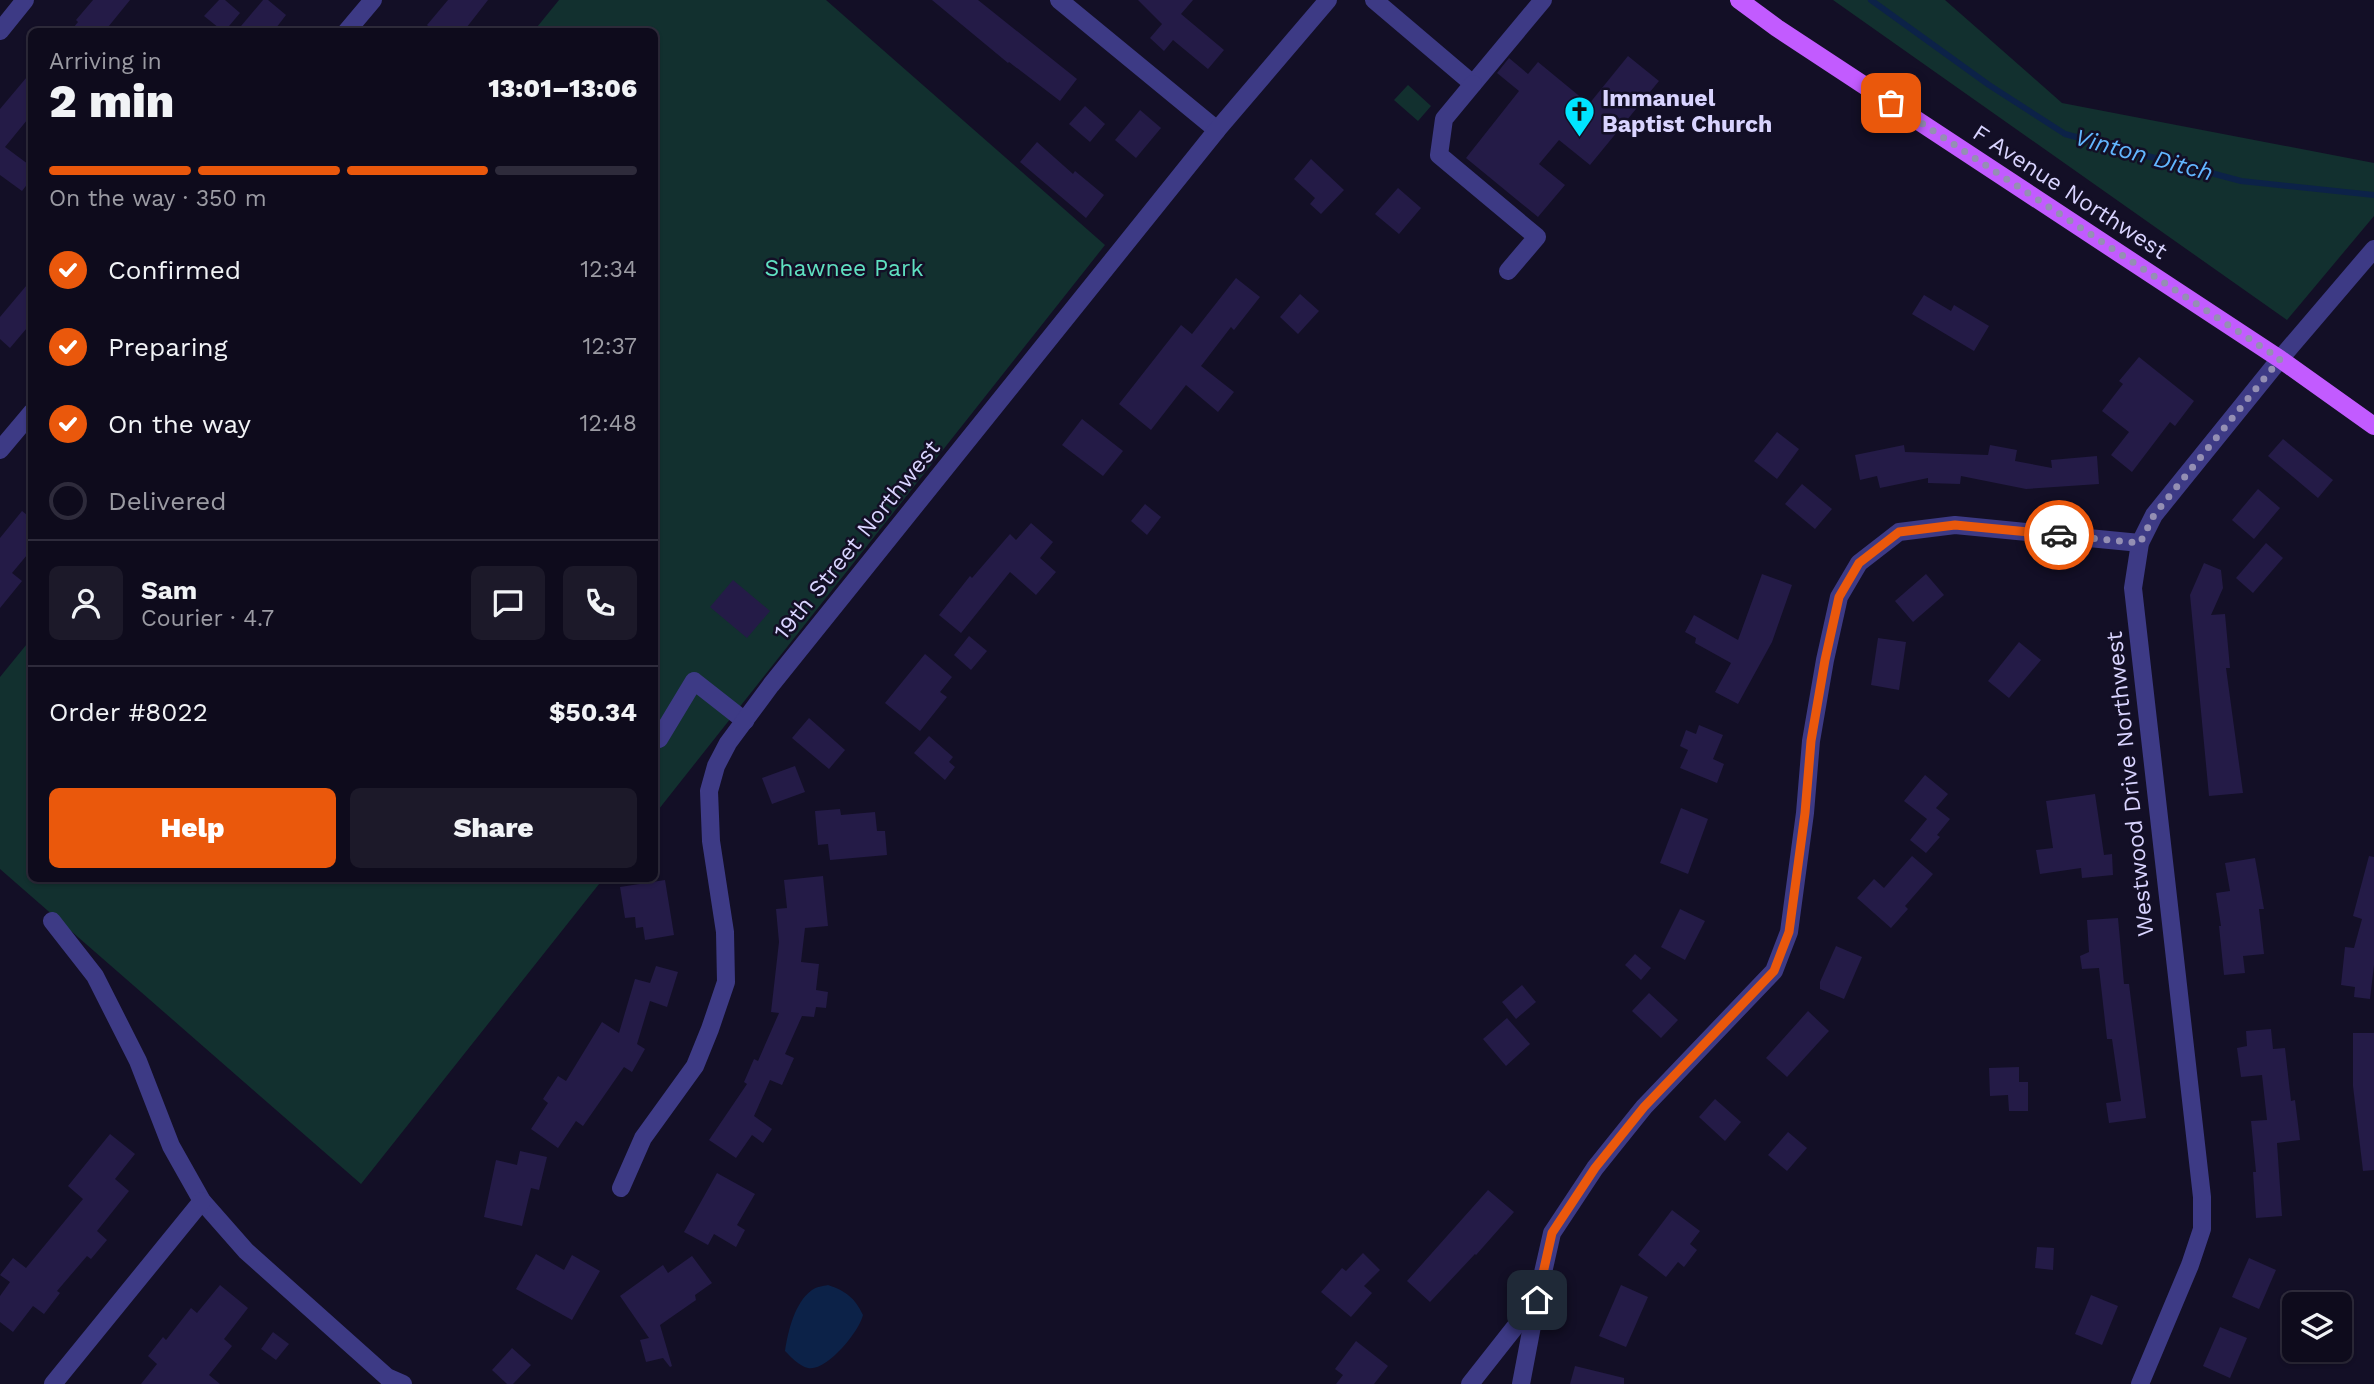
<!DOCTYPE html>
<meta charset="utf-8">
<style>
body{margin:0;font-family:"Work Sans",sans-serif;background:#1c1929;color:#f1f3f6;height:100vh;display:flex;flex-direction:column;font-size:26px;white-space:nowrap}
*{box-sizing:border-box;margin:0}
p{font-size:23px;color:#9b9ba3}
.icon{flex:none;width:38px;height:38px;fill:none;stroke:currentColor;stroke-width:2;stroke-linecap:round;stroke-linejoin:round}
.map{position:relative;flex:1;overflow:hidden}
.drawer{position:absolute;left:28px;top:28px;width:630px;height:854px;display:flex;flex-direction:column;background:#0e0b1c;border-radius:10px;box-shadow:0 2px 5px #0004,0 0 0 2px #2e2b3b}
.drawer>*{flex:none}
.controls{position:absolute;left:2282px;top:1292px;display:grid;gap:14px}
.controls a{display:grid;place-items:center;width:70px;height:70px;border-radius:10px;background:#0e0b1c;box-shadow:0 2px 5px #0004,0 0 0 2px #2e2b3b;font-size:35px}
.pin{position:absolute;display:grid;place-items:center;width:60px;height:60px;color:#fff;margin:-30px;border-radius:14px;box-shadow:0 4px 10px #0006}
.courier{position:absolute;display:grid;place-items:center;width:70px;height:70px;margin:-35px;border:5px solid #ea580c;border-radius:50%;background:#fff;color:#222;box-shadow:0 2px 9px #0007}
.overview em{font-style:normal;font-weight:800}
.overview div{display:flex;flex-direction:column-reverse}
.overview{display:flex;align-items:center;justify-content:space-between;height:119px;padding:0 21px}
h1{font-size:46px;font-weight:800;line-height:52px}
.bar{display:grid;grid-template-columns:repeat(4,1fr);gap:10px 7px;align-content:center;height:84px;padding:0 21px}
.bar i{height:9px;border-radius:5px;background:#2e2b3b}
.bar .selected{background:#ea580c}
.bar p{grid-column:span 4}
.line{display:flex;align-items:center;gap:18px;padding:0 21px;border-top:2px solid #2e2b3b}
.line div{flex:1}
.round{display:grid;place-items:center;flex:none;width:74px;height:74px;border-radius:10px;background:#1c1929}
ol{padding:0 21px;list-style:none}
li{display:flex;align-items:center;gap:21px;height:77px}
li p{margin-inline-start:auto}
li .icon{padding:7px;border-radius:50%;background:#ea580c;color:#fff;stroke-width:4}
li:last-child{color:#9b9ba3}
li i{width:38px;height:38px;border:4px solid #2e2b3b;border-radius:50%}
.button{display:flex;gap:14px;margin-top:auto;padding:14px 21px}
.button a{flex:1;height:80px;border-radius:10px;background:#ea580c;color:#fff;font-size:28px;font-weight:800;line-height:80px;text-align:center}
.button a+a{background:#1c1929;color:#f1f3f6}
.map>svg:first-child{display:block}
</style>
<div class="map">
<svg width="2374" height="1384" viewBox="0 0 2374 1384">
<rect width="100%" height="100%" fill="#130f26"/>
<g fill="#12302f">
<path d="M559,0H826L1105,245L655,814L654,32H533Z"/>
<path d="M1833,0H1945L2062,103L2374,163V216L2287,320Z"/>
<path d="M1408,85L1431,106L1418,121L1394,100Z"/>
<path d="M31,639L32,878L603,879L361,1184L0,869V677Z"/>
</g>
<path fill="#0c2248" d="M828,1285C846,1291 855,1298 863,1315C859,1332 826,1372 808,1368C799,1366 791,1357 785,1351C788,1331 795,1302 812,1290C816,1287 823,1286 828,1285Z"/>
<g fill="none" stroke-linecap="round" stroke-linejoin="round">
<path stroke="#0c2248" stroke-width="6" d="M1871,0L1989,85L2065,134L2241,181L2374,195"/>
</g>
<g fill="#241b47">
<path d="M93,0H130L104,32H70L78,22L76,20Z"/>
<path d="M219,0H225L240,13L224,32L204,16Z"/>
<path d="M263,0H268L286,15L273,32H236Z"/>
<path d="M448,0H488L463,32H435L427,25Z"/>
<path d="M932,0H978L1077,79L1060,101L1009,62L1008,63Z"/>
<path d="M1138,0H1193L1181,14L1224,50L1208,69L1173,40L1164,51L1150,38L1162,24Z"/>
<path d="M1628,56L1659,81L1590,165L1559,140L1539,164L1565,185L1538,217L1466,158L1519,91L1497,73L1509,58L1528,74L1538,62L1589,104Z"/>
<path d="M32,71V114L5,147L32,167V178L22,191L0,175V109Z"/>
<path d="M1085,106L1105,124L1090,142L1069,124Z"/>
<path d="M1140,110L1161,128L1136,158L1115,140Z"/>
<path d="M1037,142L1073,174L1075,171L1104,195L1086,218L1020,162Z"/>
<path d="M1311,159L1344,190L1321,214L1310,204L1315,198L1294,179Z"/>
<path d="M1398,188L1421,208L1399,234L1375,214Z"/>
<path d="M1236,278L1260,297L1234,330L1231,327L1201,366L1234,392L1218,412L1186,385L1151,430L1119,404L1181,325L1192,334Z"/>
<path d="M32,279V322L10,348L0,339V317Z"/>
<path d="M1300,294L1319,311L1298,334L1280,317Z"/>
<path d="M1924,295L1951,311L1954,305L1989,326L1974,351L1912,314Z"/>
<path d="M2139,357L2194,401L2175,426L2170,422L2132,472L2111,455L2129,432L2102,411L2123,384L2119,381Z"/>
<path d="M1082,419L1123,451L1103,476L1062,445Z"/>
<path d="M1777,432L1799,449L1777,479L1754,461Z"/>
<path d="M2283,439L2333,480L2318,498L2268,456Z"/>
<path d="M1904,445L1905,452L1988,455L1990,445L2017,450L2015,461L2052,468L2051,460L2097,456L2099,484L2026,489L1961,476L1960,484L1928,483V478L1880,488L1877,476L1860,480L1855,455Z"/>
<path d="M1802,484L1832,509L1815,529L1785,504Z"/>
<path d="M2258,489L2280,508L2254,539L2232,520Z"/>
<path d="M1145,504L1161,517L1147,535L1131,521Z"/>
<path d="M22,511L32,519V549L12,573L22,581L0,608V538Z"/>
<path d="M1031,523L1053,542L1040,558L1056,572L1036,595L1010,572L961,633L939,615L970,576L972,578L1010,534L1016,540Z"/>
<path d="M2266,543L2283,558L2253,593L2236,578Z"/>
<path d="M2204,563L2221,570L2223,588L2211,615L2225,614L2230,668H2226L2243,793L2209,796L2190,595Z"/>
<path d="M1762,574L1792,585L1772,642L1738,704L1715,692L1731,663L1695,643L1696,638L1685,632L1694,615L1738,640Z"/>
<path d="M1926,574L1944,595L1913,622L1895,601Z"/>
<path d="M733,580L770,611L747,638L710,607Z"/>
<path d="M969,636L987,651L971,670L954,655Z"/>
<path d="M1878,638L1906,642L1899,690L1871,685Z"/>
<path d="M2019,642L2041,660L2009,698L1988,681Z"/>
<path d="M925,654L952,677L940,692L947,697L920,731L885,703Z"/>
<path d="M809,718L845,750L829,769L792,738Z"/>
<path d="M1699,725L1723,735L1713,759L1724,764L1717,783L1680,768L1688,750L1680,746L1686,730L1696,734Z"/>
<path d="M929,736L953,757L949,762L955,767L945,780L914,753Z"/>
<path d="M795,766L805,792L772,804L762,778Z"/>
<path d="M1925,775L1948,794L1930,815L1936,808L1950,819L1937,835L1940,837L1926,853L1910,840L1927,819L1904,801Z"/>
<path d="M2095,794L2104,855L2112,854L2113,875L2082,878L2081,868L2040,874L2036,850L2053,848L2046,801Z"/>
<path d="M1681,808L1708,819L1688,874L1660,863Z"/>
<path d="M840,809L841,815L875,812L877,831H885L887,855L830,860L828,844L818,845L815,811Z"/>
<path d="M1912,856L1933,874L1905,906L1908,909L1891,928L1857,898L1874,879L1884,888Z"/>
<path d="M2369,856L2374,857V965L2370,999L2354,997L2355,987L2341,985L2345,947L2354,948L2362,919L2353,916Z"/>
<path d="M2255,858L2264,909H2259L2264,954L2243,956L2245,973L2224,975L2219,926H2221L2216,893L2230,891L2225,863Z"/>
<path d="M823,876L828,926L805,928L801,962L819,964L816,990L828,992L826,1008L816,1007L814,1017L802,1016L785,1054L794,1058L782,1085L770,1080L754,1116L772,1129L763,1143L752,1135L736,1158L709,1140L747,1084L744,1082L754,1059L758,1061L779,1013L771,1012L779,942L776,909L787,908L784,880Z"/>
<path d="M665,880L674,935L645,940L643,927L636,928L635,917L625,918L620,887Z"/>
<path d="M1680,909L1705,921L1685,960L1661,947Z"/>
<path d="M2118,918L2124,984H2129L2146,1118L2109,1123L2106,1103L2121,1101L2112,1039H2107L2099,968L2082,969L2080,956L2089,952L2087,920Z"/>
<path d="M1836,946L1862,957L1844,999L1820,989V982Z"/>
<path d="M1635,954L1651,968L1641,980L1625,965Z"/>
<path d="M656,966L678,972L667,1007L650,1001L637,1044L645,1049L632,1072L624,1067L583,1126L576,1121L558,1148L531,1129L548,1103L543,1099L558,1076L566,1081L602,1022L619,1033L635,979L650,983Z"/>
<path d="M1522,985L1536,1002L1516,1019L1502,1002Z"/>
<path d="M1649,993L1678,1020L1661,1038L1632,1011Z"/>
<path d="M1808,1011L1829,1031L1787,1077L1766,1058Z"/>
<path d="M1507,1018L1530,1044L1506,1066L1483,1039Z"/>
<path d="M2271,1029L2273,1049L2285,1048L2291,1101L2295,1100L2300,1140L2277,1143L2282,1216L2256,1218L2253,1172H2256L2251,1121L2267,1120L2262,1075L2241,1077L2237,1048L2247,1046L2246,1031Z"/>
<path d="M2353,1033H2374V1170L2363,1171L2353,1086Z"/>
<path d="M2019,1067V1082H2028V1111H2009L2008,1095L1990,1096L1989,1068Z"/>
<path d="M1715,1099L1741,1122L1725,1141L1699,1117Z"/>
<path d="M1788,1132L1807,1148L1787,1171L1768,1155Z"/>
<path d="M110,1134L135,1154L115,1179L129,1191L97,1231L107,1240L91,1259L87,1256L57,1291L60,1293L44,1314L33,1306L13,1332L0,1322V1296L10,1282L0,1275L13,1258L26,1268L83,1199L68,1186Z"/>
<path d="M520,1151L547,1157L539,1190L531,1188L522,1226L484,1217L496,1160L517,1165Z"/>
<path d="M717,1173L755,1194L737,1225L745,1230L736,1247L714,1234L708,1245L684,1232Z"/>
<path d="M1488,1190L1514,1212L1476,1255L1475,1254L1430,1302L1407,1281Z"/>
<path d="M1672,1210L1700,1231L1690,1244L1697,1250L1684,1267L1678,1262L1666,1277L1638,1255Z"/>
<path d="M2037,1247L2054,1248L2053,1270L2035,1268Z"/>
<path d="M1363,1253L1380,1270L1364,1286L1372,1293L1351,1317L1321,1292L1342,1268L1346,1271Z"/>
<path d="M536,1254L564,1270L572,1255L600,1271L572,1320L516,1289Z"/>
<path d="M692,1256L712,1283L695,1295L696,1300L660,1325L672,1366L670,1367L663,1358L646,1362L640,1340L649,1338L620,1296L663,1265L668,1273Z"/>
<path d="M2249,1258L2276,1270L2259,1309L2232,1297Z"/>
<path d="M220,1285L248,1308L224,1339L232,1346L209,1375L220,1384H141L157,1364L148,1356L163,1337L166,1340L191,1308L197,1313Z"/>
<path d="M1621,1285L1648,1297L1626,1347L1599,1336Z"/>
<path d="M2091,1295L2118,1306L2102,1345L2075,1334Z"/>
<path d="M2220,1327L2247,1338L2230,1378L2203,1366Z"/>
<path d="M273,1332L289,1344L276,1360L261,1349Z"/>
<path d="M1356,1341L1388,1366L1374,1384H1336L1343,1375L1335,1369Z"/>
<path d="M512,1348L531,1365L513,1384H507L492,1370Z"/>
<path d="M1575,1366L1624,1378V1384H1570Z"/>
</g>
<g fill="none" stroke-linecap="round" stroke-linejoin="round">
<g stroke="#3d3a85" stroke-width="18">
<path d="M1059,0L1217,130"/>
<path d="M1374,0L1473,84L1543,0"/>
<path d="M0,31L25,0"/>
<path d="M346,32L373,0"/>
<path d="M1473,84L1444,119L1439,155L1537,237L1508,271"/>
<path d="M0,450L32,412"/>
<path d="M659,739L694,681L745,721"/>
<path d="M52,921L95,976L138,1061L171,1146L202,1201L246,1251L387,1377L403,1384"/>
<path d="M621,1188L643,1138L695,1066L710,1029L726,982L725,932L711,841L709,791L716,766L728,743L771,685L1217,130L1328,0"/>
<path d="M53,1384L202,1201"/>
<path d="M1470,1384L1537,1299L1552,1233L1595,1168L1644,1107L1774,971L1789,932L1805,813L1811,741L1825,660L1839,597L1859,563L1899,532L1955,525L2140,543"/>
<path d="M1521,1384L1536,1305"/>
<path d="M2140,1384L2190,1265L2202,1229V1197L2133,588L2140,543L2154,515L2280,359L2374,249"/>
</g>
<path stroke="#c25bff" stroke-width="18" d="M1739,0L1777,28L2280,359L2374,426"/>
</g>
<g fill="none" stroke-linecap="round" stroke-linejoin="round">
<path stroke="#948fb3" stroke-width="7" stroke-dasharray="0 12.6" d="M1891,103L2280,359L2154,515L2140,543L2059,535"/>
<path stroke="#ea580c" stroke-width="9" d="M1537,1300L1552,1233L1595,1168L1644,1107L1774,971L1789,932L1805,813L1811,741L1825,660L1839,597L1859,563L1899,532L1955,525L2059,535"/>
</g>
<defs>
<symbol id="church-pin" viewBox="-11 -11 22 30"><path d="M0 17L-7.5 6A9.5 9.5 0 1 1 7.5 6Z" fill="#00e5ff" stroke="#130f26"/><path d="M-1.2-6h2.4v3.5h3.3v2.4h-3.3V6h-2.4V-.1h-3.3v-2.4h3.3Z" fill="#111"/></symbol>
</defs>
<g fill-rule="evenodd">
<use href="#church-pin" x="1562" y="94" width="35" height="47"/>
</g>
<g text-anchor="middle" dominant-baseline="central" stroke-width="5" stroke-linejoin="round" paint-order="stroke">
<g font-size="23" font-weight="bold" fill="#d9d4ff" stroke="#130f26" text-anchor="start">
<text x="1602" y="98">Immanuel<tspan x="1602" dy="26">Baptist Church</tspan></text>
</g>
<g font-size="23" fill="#d9d4ff" stroke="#130f26">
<text transform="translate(2070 192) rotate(33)">F Avenue Northwest</text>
<text transform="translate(857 540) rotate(-51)">19th Street Northwest</text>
<text transform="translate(2130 784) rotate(-96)">Westwood Drive Northwest</text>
</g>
<g font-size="23" fill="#5fe0c0" stroke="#130f26">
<text x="844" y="268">Shawnee Park</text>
</g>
<g font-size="24" font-style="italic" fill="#62b6ff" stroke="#130f26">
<text transform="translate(2144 155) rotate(15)">Vinton Ditch</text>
</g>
</g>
</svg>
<div class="controls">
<a><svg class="icon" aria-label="layers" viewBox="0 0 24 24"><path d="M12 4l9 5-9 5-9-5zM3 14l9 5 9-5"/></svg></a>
</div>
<div class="pin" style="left:1891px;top:103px;background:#ea580c"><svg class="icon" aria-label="bag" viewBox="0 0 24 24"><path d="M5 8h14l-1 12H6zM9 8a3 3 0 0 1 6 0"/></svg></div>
<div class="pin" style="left:1537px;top:1300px;background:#1f2937"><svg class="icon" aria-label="home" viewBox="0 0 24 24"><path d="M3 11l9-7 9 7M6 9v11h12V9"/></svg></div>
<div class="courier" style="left:2059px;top:535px"><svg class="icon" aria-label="car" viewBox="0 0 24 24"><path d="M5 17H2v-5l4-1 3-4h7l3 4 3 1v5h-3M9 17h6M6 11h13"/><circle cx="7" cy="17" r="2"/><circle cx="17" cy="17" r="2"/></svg></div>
<section class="drawer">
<div class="overview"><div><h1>2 min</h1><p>Arriving in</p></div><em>13:01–13:06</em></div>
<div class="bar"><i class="selected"></i><i class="selected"></i><i class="selected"></i><i></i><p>On the way · 350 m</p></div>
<ol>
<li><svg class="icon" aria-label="check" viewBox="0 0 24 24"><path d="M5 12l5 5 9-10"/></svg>Confirmed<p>12:34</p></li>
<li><svg class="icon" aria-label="check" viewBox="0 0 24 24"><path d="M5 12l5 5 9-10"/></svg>Preparing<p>12:37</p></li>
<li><svg class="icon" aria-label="check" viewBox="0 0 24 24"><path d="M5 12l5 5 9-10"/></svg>On the way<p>12:48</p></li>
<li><i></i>Delivered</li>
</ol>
<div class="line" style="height:126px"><a class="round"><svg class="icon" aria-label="person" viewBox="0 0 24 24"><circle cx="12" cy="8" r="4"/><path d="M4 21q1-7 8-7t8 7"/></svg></a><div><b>Sam</b><p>Courier · 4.7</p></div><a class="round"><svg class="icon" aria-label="chat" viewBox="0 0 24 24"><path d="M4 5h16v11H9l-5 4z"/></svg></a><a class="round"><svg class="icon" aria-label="phone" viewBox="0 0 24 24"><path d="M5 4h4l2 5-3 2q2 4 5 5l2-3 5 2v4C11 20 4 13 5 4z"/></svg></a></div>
<div class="line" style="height:91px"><div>Order #8022</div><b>$50.34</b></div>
<div class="button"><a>Help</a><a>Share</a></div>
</section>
</div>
